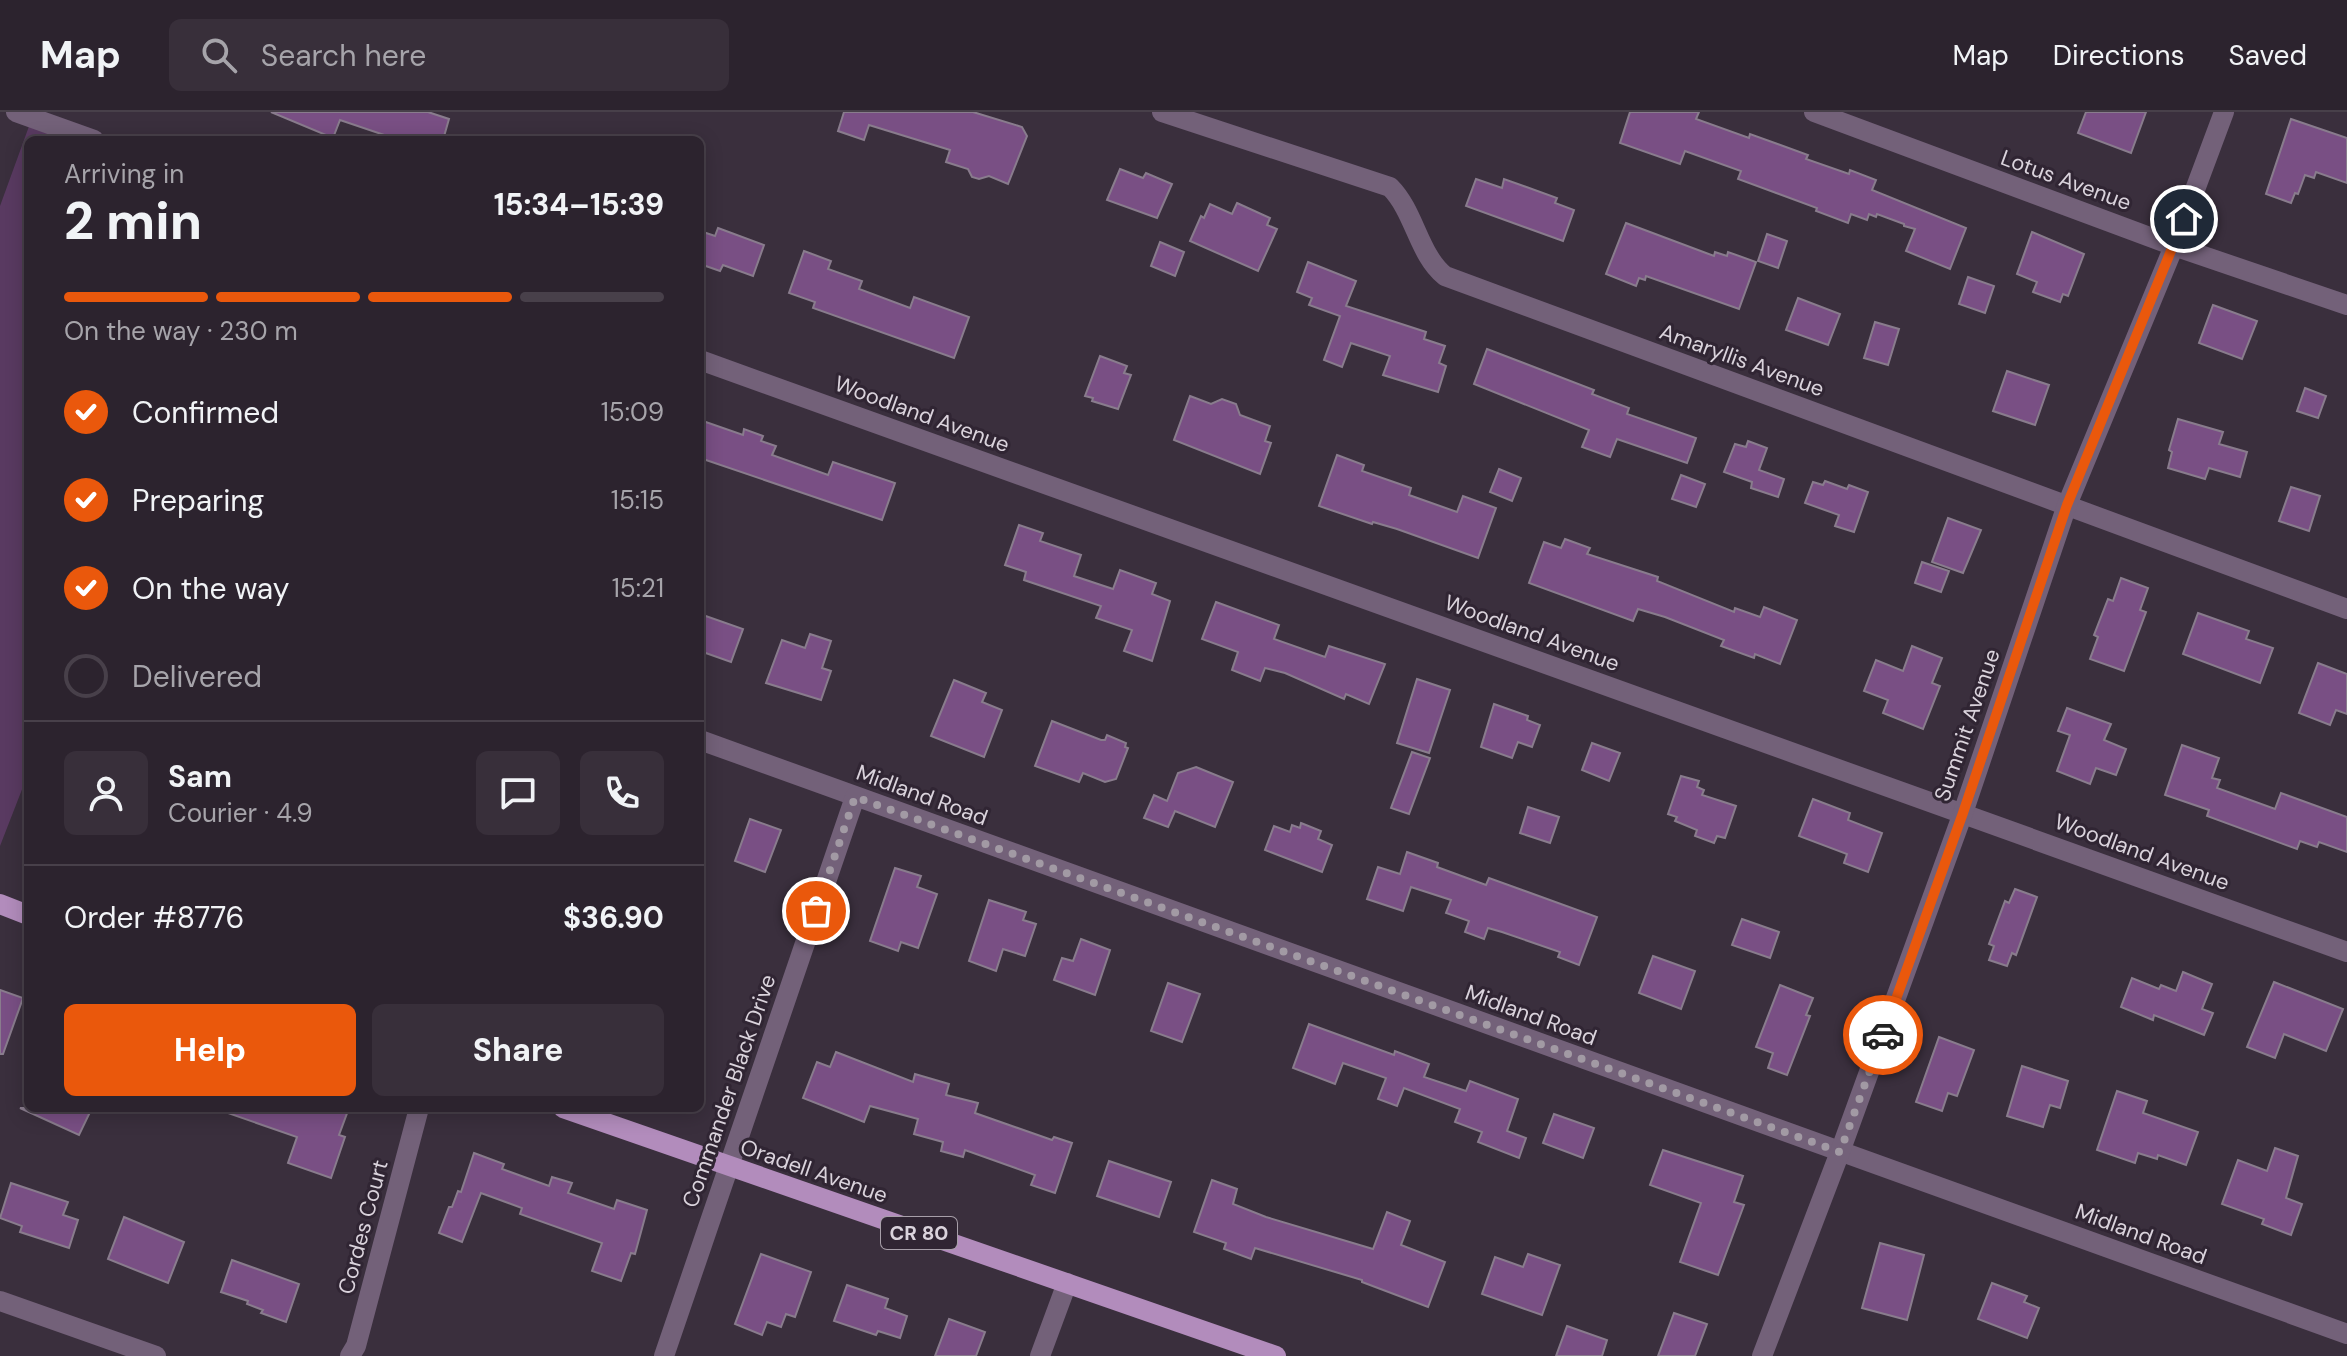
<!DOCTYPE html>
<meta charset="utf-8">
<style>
body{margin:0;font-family:"DM Sans",sans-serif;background:#382f3a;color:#f1f3f6;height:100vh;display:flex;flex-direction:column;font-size:30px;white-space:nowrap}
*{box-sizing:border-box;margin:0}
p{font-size:26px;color:#a6a4aa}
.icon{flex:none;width:44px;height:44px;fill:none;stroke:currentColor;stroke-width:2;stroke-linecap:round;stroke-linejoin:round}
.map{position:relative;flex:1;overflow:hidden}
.side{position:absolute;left:24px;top:24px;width:680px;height:976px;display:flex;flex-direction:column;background:#2c232e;border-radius:12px;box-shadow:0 4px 20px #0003,0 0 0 2px #48404a}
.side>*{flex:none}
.pin{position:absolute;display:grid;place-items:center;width:68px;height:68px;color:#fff;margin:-34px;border:4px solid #fff;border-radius:50%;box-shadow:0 2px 8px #0007}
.courier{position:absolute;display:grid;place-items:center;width:80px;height:80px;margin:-40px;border:6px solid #ea580c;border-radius:50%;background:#fff;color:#222;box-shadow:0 2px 10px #0007}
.head em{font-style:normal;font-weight:800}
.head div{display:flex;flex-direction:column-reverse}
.head{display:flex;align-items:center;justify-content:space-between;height:136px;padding:0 40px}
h1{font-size:52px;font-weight:800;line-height:60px}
.bar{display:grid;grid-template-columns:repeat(4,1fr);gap:12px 8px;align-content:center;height:96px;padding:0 40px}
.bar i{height:10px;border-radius:6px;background:#48404a}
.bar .active{background:#ea580c}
.bar p{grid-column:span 4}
.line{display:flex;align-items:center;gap:20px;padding:0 40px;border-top:2px solid #48404a}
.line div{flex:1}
.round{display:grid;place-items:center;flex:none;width:84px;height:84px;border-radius:12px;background:#382f3a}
ol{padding:0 40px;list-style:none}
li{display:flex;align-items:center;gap:24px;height:88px}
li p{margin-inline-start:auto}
li .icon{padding:8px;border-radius:50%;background:#ea580c;color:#fff;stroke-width:4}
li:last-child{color:#a6a4aa}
li i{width:44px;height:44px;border:4px solid #48404a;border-radius:50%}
.primary-button{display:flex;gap:16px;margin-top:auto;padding:16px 40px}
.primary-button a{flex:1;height:92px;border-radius:12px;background:#ea580c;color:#fff;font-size:32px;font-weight:800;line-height:92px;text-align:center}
.primary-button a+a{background:#382f3a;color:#f1f3f6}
header{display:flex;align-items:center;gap:48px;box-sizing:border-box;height:112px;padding:0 40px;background:#2c232e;border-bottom:2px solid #48404a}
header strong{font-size:38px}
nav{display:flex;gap:44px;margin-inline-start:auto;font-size:28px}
.search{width:560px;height:72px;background:#382f3a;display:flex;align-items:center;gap:20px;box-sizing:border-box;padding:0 28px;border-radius:12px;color:#a6a4aa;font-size:30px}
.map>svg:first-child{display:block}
</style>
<header>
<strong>Map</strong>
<div class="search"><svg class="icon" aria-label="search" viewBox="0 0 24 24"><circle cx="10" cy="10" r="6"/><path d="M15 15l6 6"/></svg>Search here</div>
<nav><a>Map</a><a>Directions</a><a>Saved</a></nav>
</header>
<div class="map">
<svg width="2347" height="1244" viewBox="0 0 2347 1244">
<rect width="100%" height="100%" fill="#3a2f3d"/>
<path fill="#593a61" d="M32,6L94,28H28V662L0,734V94Z"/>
<g fill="#794f84" stroke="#897c8d" stroke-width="2">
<path d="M271,0H428L449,7L443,28H399L340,8L333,26Z"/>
<path d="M844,0H973L1022,15L1027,24L1008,72L989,64L979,67L972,65L968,57L946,50L950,38L869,13L864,28L838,19Z"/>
<path d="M1630,0H1699L1696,7L1749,26L1750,22L1808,43L1806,47L1849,62L1850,58L1876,68L1872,78L1966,116L1950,157L1906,139L1915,117L1904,114V112L1877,102L1876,105L1869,102L1867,108L1851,102L1848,111L1816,99L1817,96L1738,67L1741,59L1685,39L1680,52L1620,31Z"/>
<path d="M2086,0H2146L2131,41L2078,21Z"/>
<path d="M2291,7L2347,26V71L2316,60L2314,66L2305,63L2298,82L2295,81L2291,91L2266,82Z"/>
<path d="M1120,57L1143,66L1146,61L1172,72L1157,106L1107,88Z"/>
<path d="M1476,67L1502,76L1504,67L1557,86L1555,91L1574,98L1563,129L1466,94Z"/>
<path d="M1237,91L1270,106L1267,113L1277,117L1258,159L1190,129L1201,104L1204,106L1210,92L1232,102Z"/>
<path d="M1626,111L1714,144L1715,140L1727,144L1728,140L1756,150L1739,197L1646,164L1645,168L1639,166L1636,174L1606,162Z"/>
<path d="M718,116L764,133L753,164L723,153L720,159L700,152V119L715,124Z"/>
<path d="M2032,120L2084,142L2068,184L2063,182L2060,190L2033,180L2037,170L2017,162Z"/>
<path d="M1767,122L1787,129L1778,156L1758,149Z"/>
<path d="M1160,130L1184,140L1175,164L1151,154Z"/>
<path d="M804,139L831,149L828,157L862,169L859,177L910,196L914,185L969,205L954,246L813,196L815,190L789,181Z"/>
<path d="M1308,150L1356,169L1346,194L1426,220L1424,227L1445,234L1439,251L1446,254L1438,280L1383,263L1390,244L1351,231L1342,255L1324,248L1340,204L1309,193L1312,186L1297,180Z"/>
<path d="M1968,165L1994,174L1985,201L1959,192Z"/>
<path d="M1798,186L1840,202L1828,233L1786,218Z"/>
<path d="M2213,193L2257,209L2242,247L2199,231Z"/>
<path d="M1875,210L1899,217L1888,253L1864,246Z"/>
<path d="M1487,237L1594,278L1592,282L1629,296L1627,302L1696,326L1687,351L1617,327L1610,345L1582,335L1589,318L1474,272Z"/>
<path d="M1100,244L1127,254L1124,261L1131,263L1118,297L1092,289L1093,286L1085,284Z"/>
<path d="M2007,259L2049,273L2035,313L1993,299Z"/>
<path d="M2305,276L2326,284L2318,306L2297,299Z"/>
<path d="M1190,284L1211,292L1222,287L1236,292L1240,303L1270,314L1265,329L1271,331L1260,362L1174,328Z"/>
<path d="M2178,307L2223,320L2219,332L2247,340L2240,365L2209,356L2205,367L2168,356L2172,340L2169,338Z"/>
<path d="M700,308L743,323L744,317L763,324L761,329L776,334L772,343L828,363L833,350L895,371L882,408L700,346Z"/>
<path d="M1748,329L1767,336L1759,358L1784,367L1778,385L1751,376L1752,370L1724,360L1735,332L1746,335Z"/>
<path d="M1337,343L1364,353L1362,359L1411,376L1409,383L1457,400L1463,384L1496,396L1478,446L1397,417L1373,410L1372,412L1319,394Z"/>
<path d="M1499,357L1521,366L1512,389L1490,380Z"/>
<path d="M1681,363L1705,372L1696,395L1672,387Z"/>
<path d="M1825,369L1847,377L1849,373L1868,380L1854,420L1835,414L1839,403L1805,391L1813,370L1823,373Z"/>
<path d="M2291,375L2320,384L2309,419L2279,409Z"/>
<path d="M1948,406L1981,418L1963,461L1932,450Z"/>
<path d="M1019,413L1043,421L1040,429L1081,443L1074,464L1113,477L1120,458L1156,471L1152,482L1170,489L1152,549L1124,539L1132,518L1096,506L1101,494L1024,468L1026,460L1005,453Z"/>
<path d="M1565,427L1590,436L1587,442L1658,465L1657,469L1734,500L1735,496L1760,505L1764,495L1797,508L1780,552L1755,542L1754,546L1721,534L1724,528L1665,505L1638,497L1633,509L1529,471L1544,430L1561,436Z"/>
<path d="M1922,450L1949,459L1941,480L1915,471Z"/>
<path d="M2121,466L2148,476L2140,498L2146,500L2124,559L2090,547L2098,525L2094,523L2108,487L2113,489Z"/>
<path d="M1216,490L1279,513L1274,527L1325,545L1329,534L1385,552L1369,592L1346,582L1344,587L1285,561L1265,556L1260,569L1232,558L1238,540L1202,527Z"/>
<path d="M2198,501L2249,519L2246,527L2273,536L2260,571L2183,542Z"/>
<path d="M700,502L743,517L731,550L700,539Z"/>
<path d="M810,522L831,529L822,556L831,559L821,588L766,571L782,528L805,536Z"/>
<path d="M1912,534L1942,546L1932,571L1940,574L1923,617L1883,601L1888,588L1864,579L1876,548L1903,559Z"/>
<path d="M2318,551L2347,562V602L2336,598L2330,613L2299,601Z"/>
<path d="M1417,567L1450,578L1429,641L1397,631Z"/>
<path d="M954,568L986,581L982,590L1002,598L984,645L931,624Z"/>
<path d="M1494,592L1528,604L1527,608L1540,613L1532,635L1518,630L1512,646L1481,635Z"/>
<path d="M2067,596L2111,612L2104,628L2126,637L2116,663L2096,656L2090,672L2057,659L2070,623L2058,619Z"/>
<path d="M1052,609L1101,628H1105L1107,623L1126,631L1125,635L1128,636L1116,667L1105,670L1083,661L1079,670L1035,654Z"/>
<path d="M1592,631L1620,641L1609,669L1582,658Z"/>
<path d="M2182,633L2219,646L2212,666L2220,668L2217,676L2275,697L2281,681L2347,705V740L2319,730L2317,735L2300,729L2297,737L2207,704L2209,698L2165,683Z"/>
<path d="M1412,640L1430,646L1409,702L1391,696Z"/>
<path d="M1196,655L1233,670L1215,715L1175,699L1168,715L1144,706L1154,683L1167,689L1178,661Z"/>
<path d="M1681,664L1699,669L1697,675L1704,678L1702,683L1736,694L1725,726L1717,724L1714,731L1695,724L1697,718L1675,709L1677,705L1668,702Z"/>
<path d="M1813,687L1850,701L1848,708L1882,721L1868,760L1844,751L1847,742L1799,724Z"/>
<path d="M1528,695L1559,705L1550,731L1520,721Z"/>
<path d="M750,707L781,718L765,760L735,749Z"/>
<path d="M1301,711L1321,719L1318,727L1332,733L1322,760L1265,738L1274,714L1290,720L1292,713L1300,716Z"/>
<path d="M1407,740L1438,751L1437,755L1486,773L1489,766L1597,805L1579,853L1558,845L1560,840L1502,820L1488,816L1484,827L1465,820L1469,809L1446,801L1451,788L1411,775L1403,799L1367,787L1378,755L1400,762Z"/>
<path d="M895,756L921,764L917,775L937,782L918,836L901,830L898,839L870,829Z"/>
<path d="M2015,777L2037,785L2016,843L2012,841L2007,854L1989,848L1994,834L1989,832L2005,789L2009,791Z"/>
<path d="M989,788L1026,800L1023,808L1036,812L1025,844L1003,837L996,859L969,849Z"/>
<path d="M1742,807L1779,820L1770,846L1732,833Z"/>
<path d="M1081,827L1110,838L1095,883L1054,868L1062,846L1073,849Z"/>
<path d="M1653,844L1695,859L1681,897L1639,881Z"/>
<path d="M2183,860L2212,872L2202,897L2213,901L2204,923L2154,903L2153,908L2121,895L2132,866L2159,877L2161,873L2176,879Z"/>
<path d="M2274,870L2343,897L2326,939L2284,922L2275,946L2247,935Z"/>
<path d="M1168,871L1200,882L1182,930L1151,919Z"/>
<path d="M1780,873L1813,886L1806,903L1810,904L1787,963L1768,956L1773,941L1756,935Z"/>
<path d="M0,878L23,886L3,942H0Z"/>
<path d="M1309,912L1394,943L1395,939L1429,952L1424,965L1466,979L1470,969L1518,987L1507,1019L1526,1026L1519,1046L1478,1030L1482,1020L1455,1010L1460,997L1404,976L1397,994L1378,987L1386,966L1343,951L1335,972L1293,956Z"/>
<path d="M1939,925L1974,938L1957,984L1948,981L1942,999L1916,990Z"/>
<path d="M836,940L913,970L915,962L949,972L946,983L978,991L975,1001L1052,1028L1054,1025L1072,1031L1055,1081L1031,1073L1035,1063L965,1038L963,1045L941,1039L943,1030L914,1022L918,1007L870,994L864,1010L803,986L817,950L830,955Z"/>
<path d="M2022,954L2068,969L2060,996L2050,993L2043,1015L2007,1004Z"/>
<path d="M2117,979L2147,989L2143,1001L2198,1020L2186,1053L2158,1043L2157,1047L2138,1041L2135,1051L2097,1038Z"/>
<path d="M20,996H92L79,1023Z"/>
<path d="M223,996H349L339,1023L345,1025L331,1066L288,1051L297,1025L222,999Z"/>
<path d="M1554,1002L1594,1016L1583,1046L1543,1031Z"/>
<path d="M2275,1036L2298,1044L2286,1086L2302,1092L2291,1123L2262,1112L2264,1107L2222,1092L2238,1048L2267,1059Z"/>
<path d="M1663,1038L1743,1064L1734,1090L1744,1093L1718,1163L1680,1150L1701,1091L1650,1073Z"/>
<path d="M474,1041L504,1052L502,1057L549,1074L552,1065L572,1071L568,1081L614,1097L617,1088L647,1098L635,1142L631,1141L621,1169L592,1159L602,1131L520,1102L522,1096L481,1081L462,1130L439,1121L449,1095H452L458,1079L461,1080Z"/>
<path d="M1109,1049L1171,1070L1159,1105L1097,1084Z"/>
<path d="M1212,1068L1237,1077L1233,1092L1266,1105L1373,1137L1387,1100L1410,1109L1401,1133L1445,1150L1428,1195L1362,1170V1168L1255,1136L1251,1147L1224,1137L1226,1131L1194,1120Z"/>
<path d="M11,1071L68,1090L63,1103L78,1108L69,1136L20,1120L22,1114L0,1106Z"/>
<path d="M124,1105L184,1130L168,1171L108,1147Z"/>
<path d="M1880,1131L1924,1143L1907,1208L1862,1196Z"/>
<path d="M761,1142L811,1160L795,1205L786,1202L781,1215L767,1210L762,1223L735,1212Z"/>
<path d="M1528,1142L1560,1153L1542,1203L1482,1182L1495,1145L1523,1155Z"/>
<path d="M232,1148L299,1172L286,1210L261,1201L263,1198L247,1192L248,1189L221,1180Z"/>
<path d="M1992,1171L2027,1184L2024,1190L2039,1196L2027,1226L1978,1207Z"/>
<path d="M847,1173L888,1187L885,1196L907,1204L900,1226L878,1219L876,1223L834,1209Z"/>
<path d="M1674,1201L1707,1212L1695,1244H1658Z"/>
<path d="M949,1207L985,1220L976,1244H935Z"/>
<path d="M1567,1214L1607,1228L1602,1244H1556Z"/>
</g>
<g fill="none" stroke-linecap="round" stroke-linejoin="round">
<g stroke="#736179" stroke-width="20">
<path d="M16,0L94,28"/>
<path d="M1162,0L1390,75C1415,100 1418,142 1445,164L2347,497"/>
<path d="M1814,0L2174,134L2347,193"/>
<path d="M700,248L2347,840"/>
<path d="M700,628L2347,1222"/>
<path d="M0,1189L156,1244"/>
<path d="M350,1244L356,1234L419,996"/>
<path d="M664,1244L855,685"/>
<path d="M1040,1244L1067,1171"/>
<path d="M1762,1244L1840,1040L1963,701L2067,393L2174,134L2224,0"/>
</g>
<g stroke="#b28cbc" stroke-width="20">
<path d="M0,792L28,803"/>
<path d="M563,996L1276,1244"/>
</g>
</g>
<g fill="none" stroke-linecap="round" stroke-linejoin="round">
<path stroke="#a29aa4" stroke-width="8" stroke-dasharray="0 14.4" d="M816,799L855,685L1840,1040L1883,923"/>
<path stroke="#ea580c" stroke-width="10" d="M1883,923L1963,701L2067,393L2184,107"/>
</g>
<g text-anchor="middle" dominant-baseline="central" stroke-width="6" stroke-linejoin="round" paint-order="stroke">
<rect fill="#302533" stroke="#a79fa9" stroke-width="2" x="881" y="1105" width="76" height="32" rx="6"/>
<g font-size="20" font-weight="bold" fill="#dad3dc">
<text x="919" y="1121">CR 80</text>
</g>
<g font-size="22" fill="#dad3dc" stroke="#302533">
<text transform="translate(2066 68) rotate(20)">Lotus Avenue</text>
<text transform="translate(1742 248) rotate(20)">Amaryllis Avenue</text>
<text transform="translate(922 302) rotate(20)">Woodland Avenue</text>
<text transform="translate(1532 521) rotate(20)">Woodland Avenue</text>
<text transform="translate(1967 613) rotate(-71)">Summit Avenue</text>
<text transform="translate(922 683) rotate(20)">Midland Road</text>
<text transform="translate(2142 740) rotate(20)">Woodland Avenue</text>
<text transform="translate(1531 903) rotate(20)">Midland Road</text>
<text transform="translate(729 979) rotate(-71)">Commander Black Drive</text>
<text transform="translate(814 1059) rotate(19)">Oradell Avenue</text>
<text transform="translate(363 1115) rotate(-75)">Cordes Court</text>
<text transform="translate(2141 1122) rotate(20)">Midland Road</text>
</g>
</g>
</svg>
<div class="pin" style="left:816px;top:799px;background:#ea580c"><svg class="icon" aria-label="bag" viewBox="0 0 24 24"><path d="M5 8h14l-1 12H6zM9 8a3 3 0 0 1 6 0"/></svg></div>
<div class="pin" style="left:2184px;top:107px;background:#1f2937"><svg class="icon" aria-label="home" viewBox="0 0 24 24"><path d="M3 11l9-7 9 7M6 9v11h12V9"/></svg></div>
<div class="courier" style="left:1883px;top:923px"><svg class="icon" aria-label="car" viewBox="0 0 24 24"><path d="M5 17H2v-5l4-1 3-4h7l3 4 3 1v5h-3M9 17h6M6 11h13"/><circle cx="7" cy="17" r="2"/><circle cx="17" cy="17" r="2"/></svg></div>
<section class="side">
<div class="head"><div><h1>2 min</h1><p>Arriving in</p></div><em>15:34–15:39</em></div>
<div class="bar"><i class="active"></i><i class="active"></i><i class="active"></i><i></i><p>On the way · 230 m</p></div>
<ol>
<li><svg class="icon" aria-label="check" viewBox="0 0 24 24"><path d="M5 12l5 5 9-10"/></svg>Confirmed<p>15:09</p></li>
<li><svg class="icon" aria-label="check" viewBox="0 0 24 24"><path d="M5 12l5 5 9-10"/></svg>Preparing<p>15:15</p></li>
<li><svg class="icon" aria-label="check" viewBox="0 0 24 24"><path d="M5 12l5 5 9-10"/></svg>On the way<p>15:21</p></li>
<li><i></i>Delivered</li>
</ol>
<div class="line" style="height:144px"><a class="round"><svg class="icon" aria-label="person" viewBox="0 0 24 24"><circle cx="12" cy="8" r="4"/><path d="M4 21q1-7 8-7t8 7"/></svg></a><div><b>Sam</b><p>Courier · 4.9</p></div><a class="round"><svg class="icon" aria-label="chat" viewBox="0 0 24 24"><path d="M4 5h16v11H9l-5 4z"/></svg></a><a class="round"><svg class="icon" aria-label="phone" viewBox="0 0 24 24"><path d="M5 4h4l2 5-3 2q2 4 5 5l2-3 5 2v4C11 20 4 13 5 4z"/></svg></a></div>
<div class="line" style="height:104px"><div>Order #8776</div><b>$36.90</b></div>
<div class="primary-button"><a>Help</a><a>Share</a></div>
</section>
</div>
